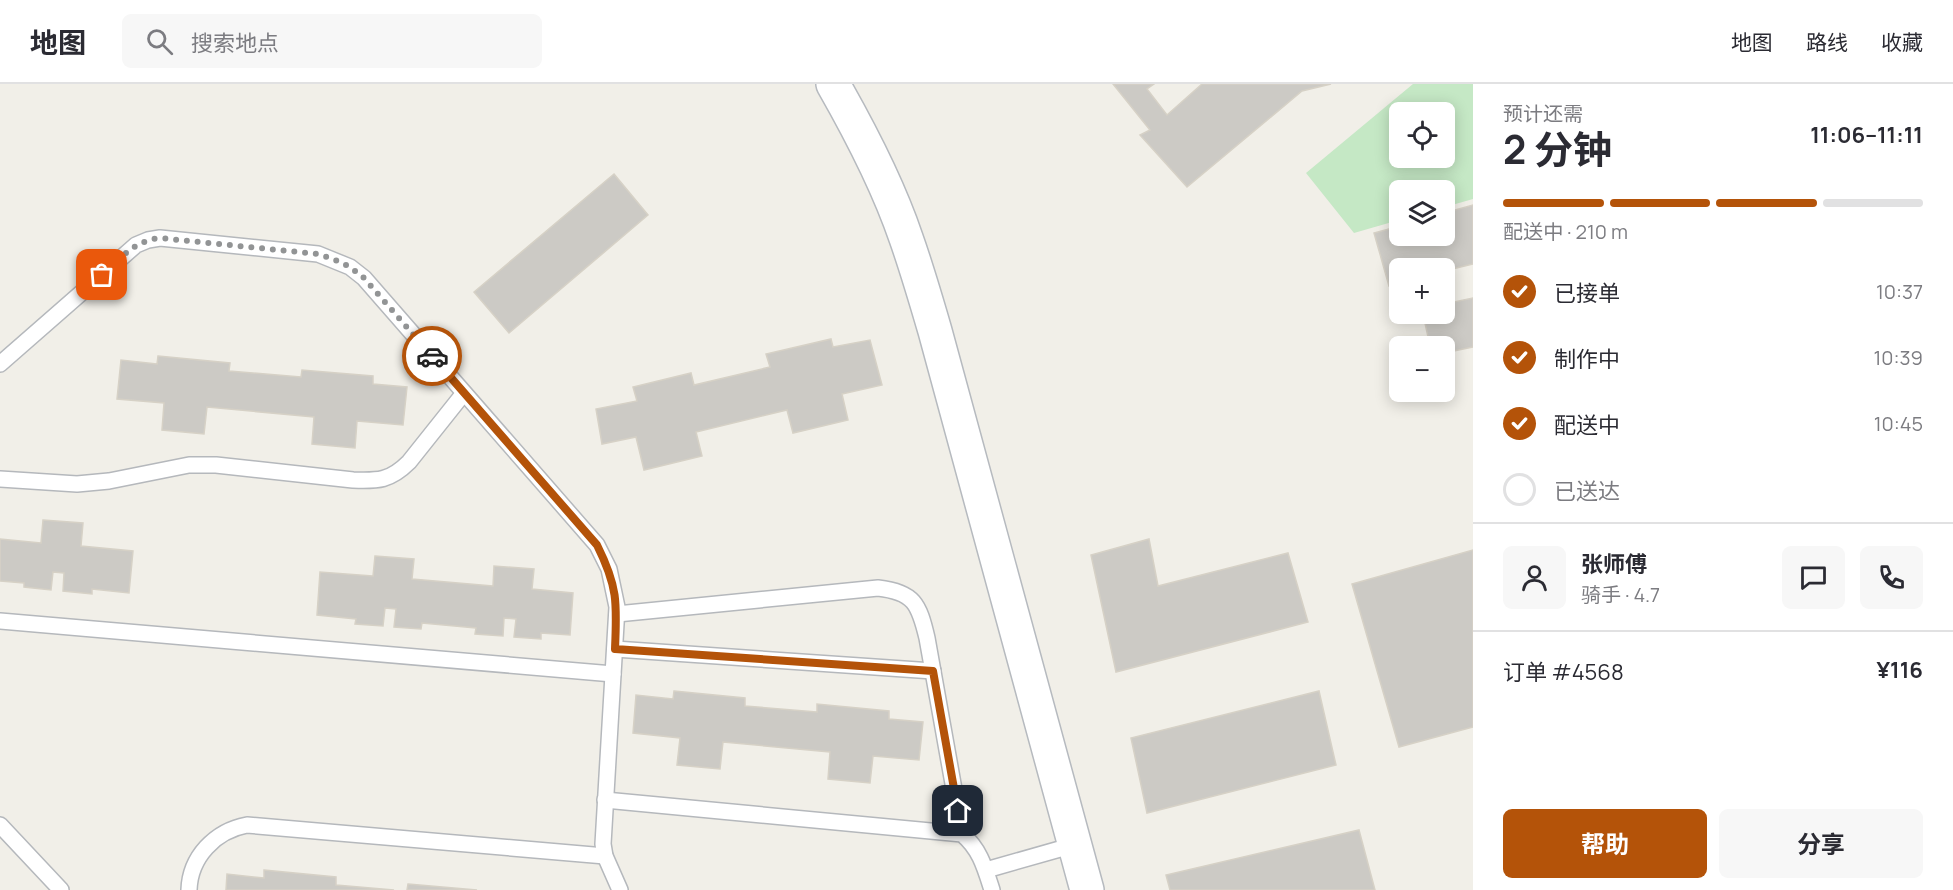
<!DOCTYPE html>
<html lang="zh">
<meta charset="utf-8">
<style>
body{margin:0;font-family:Manrope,"Noto Sans SC",sans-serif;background:#f7f7f7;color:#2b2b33;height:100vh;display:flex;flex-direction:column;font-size:22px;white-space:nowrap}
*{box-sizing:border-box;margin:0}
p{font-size:20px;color:#7c7c81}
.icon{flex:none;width:33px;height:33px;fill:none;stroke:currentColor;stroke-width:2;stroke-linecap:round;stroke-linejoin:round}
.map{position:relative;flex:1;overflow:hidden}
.side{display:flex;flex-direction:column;background:#fff;width:480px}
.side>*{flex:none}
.tools{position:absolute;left:1389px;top:18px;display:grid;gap:12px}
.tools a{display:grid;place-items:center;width:66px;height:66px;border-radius:9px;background:#fff;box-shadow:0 3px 15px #0003;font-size:30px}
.pin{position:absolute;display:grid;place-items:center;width:51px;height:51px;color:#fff;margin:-26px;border-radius:12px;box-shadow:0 3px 9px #0006}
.courier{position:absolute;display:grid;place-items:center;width:60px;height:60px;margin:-30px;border:4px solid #b45309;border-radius:50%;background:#fff;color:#222;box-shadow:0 2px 8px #0007}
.headline em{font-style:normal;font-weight:700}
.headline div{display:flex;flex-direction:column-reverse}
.headline{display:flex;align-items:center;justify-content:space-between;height:102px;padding:0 30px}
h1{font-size:39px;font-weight:700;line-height:45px}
.bar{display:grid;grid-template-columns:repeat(4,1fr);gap:9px 6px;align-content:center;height:72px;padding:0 30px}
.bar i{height:8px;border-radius:4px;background:#e1e1e2}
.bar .current{background:#b45309}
.bar p{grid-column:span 4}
.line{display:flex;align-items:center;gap:15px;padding:0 30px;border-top:2px solid #e1e1e2}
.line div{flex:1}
.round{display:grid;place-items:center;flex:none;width:63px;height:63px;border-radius:9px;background:#f7f7f7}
ol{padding:0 30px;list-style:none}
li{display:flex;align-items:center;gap:18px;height:66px}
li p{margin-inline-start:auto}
li .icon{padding:6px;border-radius:50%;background:#b45309;color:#fff;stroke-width:4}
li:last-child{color:#7c7c81}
li i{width:33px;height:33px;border:3px solid #e1e1e2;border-radius:50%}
.primary-button{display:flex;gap:12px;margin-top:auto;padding:12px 30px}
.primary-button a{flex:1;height:69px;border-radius:9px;background:#b45309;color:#fff;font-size:24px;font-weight:700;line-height:69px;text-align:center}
.primary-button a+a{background:#f7f7f7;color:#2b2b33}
header{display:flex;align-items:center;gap:36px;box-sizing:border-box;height:84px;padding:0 30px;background:#fff;border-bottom:2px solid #e1e1e2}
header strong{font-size:28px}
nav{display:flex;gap:33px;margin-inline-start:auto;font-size:21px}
.search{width:420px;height:54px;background:#f7f7f7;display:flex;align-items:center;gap:15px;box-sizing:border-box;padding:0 21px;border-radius:9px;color:#7c7c81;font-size:22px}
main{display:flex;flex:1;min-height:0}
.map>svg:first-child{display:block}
</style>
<header>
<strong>地图</strong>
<div class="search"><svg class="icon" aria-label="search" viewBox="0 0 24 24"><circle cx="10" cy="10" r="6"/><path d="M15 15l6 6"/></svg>搜索地点</div>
<nav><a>地图</a><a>路线</a><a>收藏</a></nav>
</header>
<main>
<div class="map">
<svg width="1473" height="806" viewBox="0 0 1473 806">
<rect width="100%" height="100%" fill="#f1efe8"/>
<path fill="#c5e8c5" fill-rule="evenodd" d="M1413,0H1473V115L1445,123L1444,106H1400L1399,136L1354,149L1306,89ZM1400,28H1444V74H1400Z"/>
<g fill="#cccac5" stroke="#d6d1c6" stroke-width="1.5">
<path d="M1113,0H1154L1147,5L1167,31L1202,0H1331L1302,7L1187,103L1140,51L1150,46Z"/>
<path d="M614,90L648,131L509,249L474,208Z"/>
<path d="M1473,121V180L1444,187V184H1400V199L1389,202L1374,149L1400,142V152H1444V129Z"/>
<path d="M1473,214V263L1444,269V262H1430L1423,230H1444V220Z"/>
<path d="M831,255L833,263L870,256L882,301L842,310L848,336L793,349L787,326L696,348L702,372L644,386L636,353L602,360L596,325L637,317L633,303L691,289L694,301L770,283L766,270Z"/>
<path d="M158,272L230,279L229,287L301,293L302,286L373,292V300L407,303L403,341L357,337L355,364L312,360L314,333L207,323L204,350L162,346L164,319L117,315L121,276L157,280Z"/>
<path d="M43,436L83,439L81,462L133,467L129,509L92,505V510L63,507L64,489L53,488L51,506L24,503V499L0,497V455L41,459Z"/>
<path d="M1149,455L1158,502L1288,469L1308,538L1116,588L1091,471Z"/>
<path d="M1473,466V643L1399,663L1352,500Z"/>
<path d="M375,472L414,475L412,495L493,502L494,482L534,485L532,505L573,509L570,551L541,549V555L514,553L516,535L504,534L503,552L475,550L476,544L422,539L421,545L394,543L396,525L385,524L383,542L355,540L356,535L317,531L320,488L373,492Z"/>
<path d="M674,607L745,614V622L817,628V620L889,627V635L923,638L919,676L873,672L870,699L828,695L830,668L723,658L720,685L677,681L680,654L633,649L636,611L673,615Z"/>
<path d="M1319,607L1336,681L1147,729L1131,654Z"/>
<path d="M1359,746L1375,806H1170L1166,791Z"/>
<path d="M264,786L336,793V801L394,806H226L227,790L264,794Z"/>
<path d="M408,800L477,806H407Z"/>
</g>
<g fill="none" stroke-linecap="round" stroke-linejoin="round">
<defs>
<g id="lane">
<path d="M0,280L136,161L148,156L160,154L318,170L350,183L364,194L597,461L609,485L617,523L603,760L605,772L620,806"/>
<path d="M0,395L77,400L109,397L189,381H216L353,396C378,397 390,397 409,378L464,309"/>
<path d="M617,530L878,504C914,508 919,520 927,554L962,750"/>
<path d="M0,537L613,590"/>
<path d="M615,565L933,587"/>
<path d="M605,716L962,750C980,765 985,784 992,806"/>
<path d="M0,741L61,806"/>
<path d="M986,786L1074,761"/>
<path d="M189,806C190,773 215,747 247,741L605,772"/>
</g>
<path id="secondary" d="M833,0C861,49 888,101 906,154C917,185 926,216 935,247L1087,806"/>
</defs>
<use href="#lane" stroke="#b5b8bc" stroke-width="18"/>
<use href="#secondary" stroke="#b6babf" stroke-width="36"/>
<use href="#lane" stroke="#fff" stroke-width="15"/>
<use href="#secondary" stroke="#fff" stroke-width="33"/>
</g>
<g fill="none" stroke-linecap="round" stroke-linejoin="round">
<path stroke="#929495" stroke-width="6" stroke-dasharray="0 10.8" d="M102,191C121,174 134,157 160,154L318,170L333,175L350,183L364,194L432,272"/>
<path stroke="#b45309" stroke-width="8" d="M432,272L597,461C618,503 617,519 615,565L933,587L958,727"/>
</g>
</svg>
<div class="tools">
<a><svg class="icon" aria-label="locate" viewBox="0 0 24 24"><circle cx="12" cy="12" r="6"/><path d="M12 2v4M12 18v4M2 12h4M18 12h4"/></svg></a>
<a><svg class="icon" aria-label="layers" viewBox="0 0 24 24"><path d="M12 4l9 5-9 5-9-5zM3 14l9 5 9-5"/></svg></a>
<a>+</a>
<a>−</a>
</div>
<div class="pin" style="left:102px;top:191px;background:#ea580c"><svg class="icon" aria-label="bag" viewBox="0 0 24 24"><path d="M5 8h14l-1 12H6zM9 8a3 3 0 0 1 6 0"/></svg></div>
<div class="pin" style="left:958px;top:727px;background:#1f2937"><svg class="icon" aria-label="home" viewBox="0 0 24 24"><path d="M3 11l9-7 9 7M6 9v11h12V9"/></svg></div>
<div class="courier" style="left:432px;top:272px"><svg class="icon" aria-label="car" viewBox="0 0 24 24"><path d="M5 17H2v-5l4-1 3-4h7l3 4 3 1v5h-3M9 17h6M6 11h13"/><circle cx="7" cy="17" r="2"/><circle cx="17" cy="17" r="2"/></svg></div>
</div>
<section class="side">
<div class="headline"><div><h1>2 分钟</h1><p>预计还需</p></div><em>11:06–11:11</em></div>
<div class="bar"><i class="current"></i><i class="current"></i><i class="current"></i><i></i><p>配送中 · 210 m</p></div>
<ol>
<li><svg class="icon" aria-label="check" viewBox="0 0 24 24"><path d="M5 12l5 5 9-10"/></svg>已接单<p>10:37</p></li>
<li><svg class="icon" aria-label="check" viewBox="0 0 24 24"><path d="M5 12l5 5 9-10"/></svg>制作中<p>10:39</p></li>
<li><svg class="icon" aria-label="check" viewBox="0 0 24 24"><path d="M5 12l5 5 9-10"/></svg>配送中<p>10:45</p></li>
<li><i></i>已送达</li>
</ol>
<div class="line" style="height:108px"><a class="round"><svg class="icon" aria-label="person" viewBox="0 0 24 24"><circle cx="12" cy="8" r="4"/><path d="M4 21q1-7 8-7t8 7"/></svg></a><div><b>张师傅</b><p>骑手 · 4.7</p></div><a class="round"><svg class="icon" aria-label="chat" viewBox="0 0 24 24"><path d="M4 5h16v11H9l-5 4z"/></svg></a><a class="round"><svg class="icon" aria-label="phone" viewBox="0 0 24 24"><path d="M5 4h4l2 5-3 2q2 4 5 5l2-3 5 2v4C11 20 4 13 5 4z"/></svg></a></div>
<div class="line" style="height:78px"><div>订单 #4568</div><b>¥116</b></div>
<div class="primary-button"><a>帮助</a><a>分享</a></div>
</section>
</main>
